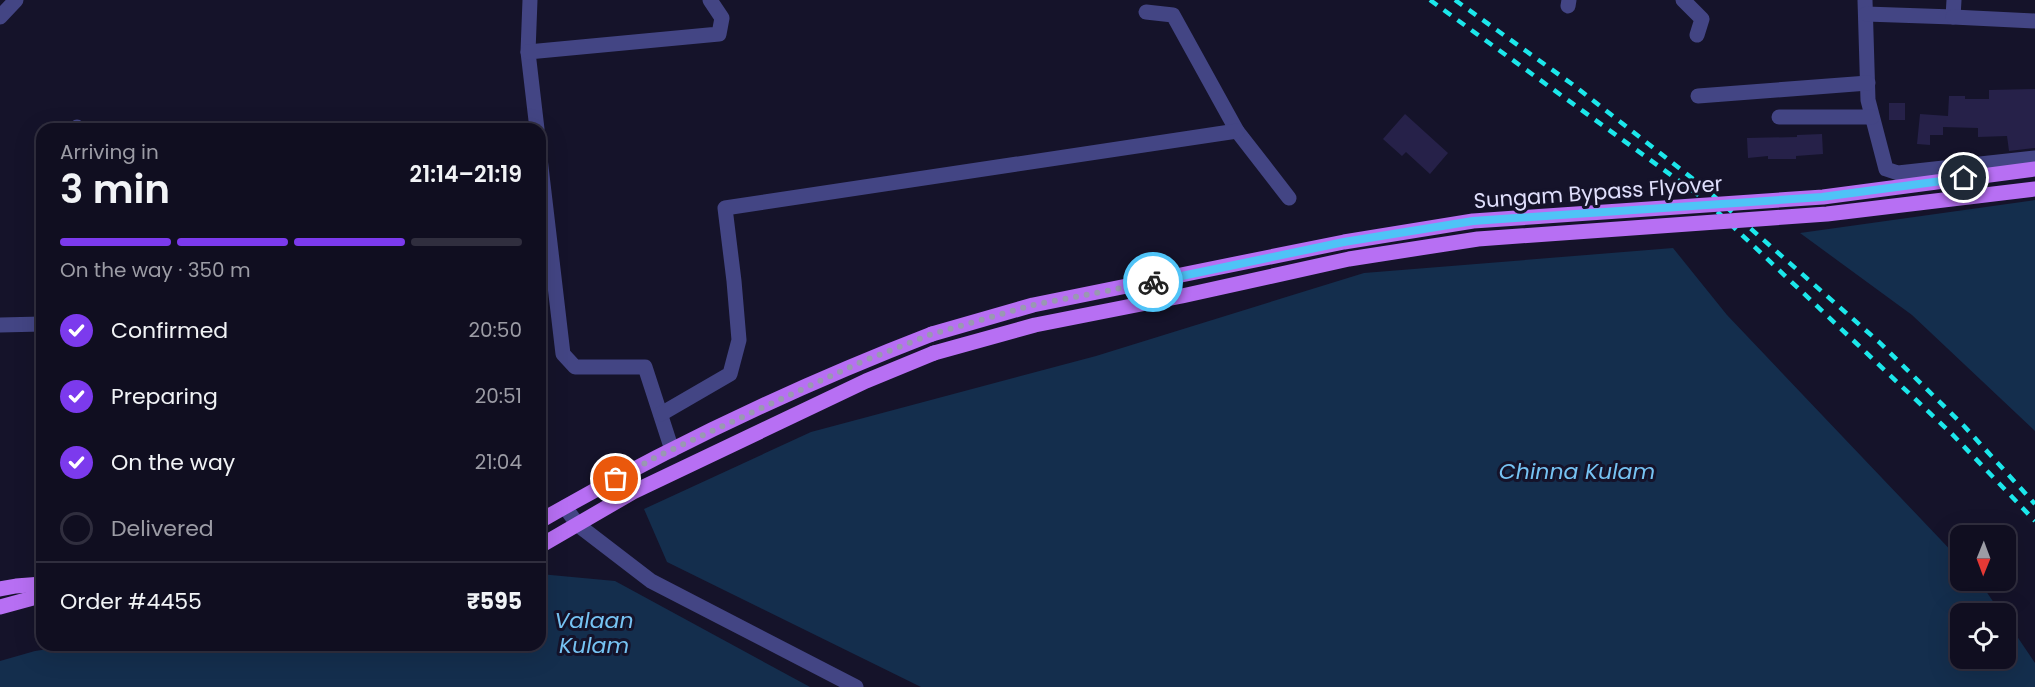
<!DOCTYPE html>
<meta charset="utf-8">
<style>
body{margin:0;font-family:Poppins,sans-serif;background:#191729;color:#f1f3f6;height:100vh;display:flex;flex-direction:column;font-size:22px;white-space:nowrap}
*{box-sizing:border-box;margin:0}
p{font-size:20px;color:#9c9ca5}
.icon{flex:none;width:33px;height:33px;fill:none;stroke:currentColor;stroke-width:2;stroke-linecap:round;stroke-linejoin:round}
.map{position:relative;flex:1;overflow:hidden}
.details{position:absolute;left:36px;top:123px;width:510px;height:528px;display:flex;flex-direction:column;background:#100e20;border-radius:18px;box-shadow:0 6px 24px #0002,0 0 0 2px #302e3e}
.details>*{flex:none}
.needle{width:39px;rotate:181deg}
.tools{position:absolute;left:1950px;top:525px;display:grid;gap:12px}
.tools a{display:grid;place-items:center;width:66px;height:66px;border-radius:12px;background:#100e20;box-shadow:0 6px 24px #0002,0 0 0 2px #302e3e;font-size:30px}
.pin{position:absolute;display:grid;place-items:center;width:51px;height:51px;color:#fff;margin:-26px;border:3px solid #fff;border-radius:50%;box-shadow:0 2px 6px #0007}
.courier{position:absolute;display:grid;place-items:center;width:60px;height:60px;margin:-30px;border:4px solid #4fc3f7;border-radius:50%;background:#fff;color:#222;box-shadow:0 2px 8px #0007}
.head em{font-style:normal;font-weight:600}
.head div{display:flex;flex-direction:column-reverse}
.head{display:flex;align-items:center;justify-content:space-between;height:102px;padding:0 24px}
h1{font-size:39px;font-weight:600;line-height:45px}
.bar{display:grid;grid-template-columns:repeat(4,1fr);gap:9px 6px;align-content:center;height:72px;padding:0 24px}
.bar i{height:8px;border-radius:4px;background:#302e3e}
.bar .current{background:#7c3aed}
.bar p{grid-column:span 4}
.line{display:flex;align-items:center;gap:15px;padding:0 24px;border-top:2px solid #302e3e}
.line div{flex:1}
ol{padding:0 24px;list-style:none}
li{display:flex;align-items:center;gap:18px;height:66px}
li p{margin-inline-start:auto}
li .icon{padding:6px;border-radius:50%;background:#7c3aed;color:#fff;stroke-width:4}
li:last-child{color:#9c9ca5}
li i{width:33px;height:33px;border:3px solid #302e3e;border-radius:50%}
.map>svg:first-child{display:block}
</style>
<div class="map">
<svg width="2035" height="687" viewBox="0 0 2035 687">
<rect width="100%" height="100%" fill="#15132a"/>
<g fill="#142e4d">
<path d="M2035,200V431L1912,315L1800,233Z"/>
<path d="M1673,248L1727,315L1960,560V580L1979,581L2001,613L1960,614V658H2006V620L2035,663V687H921L667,562L644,509L811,432L1096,356L1364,273Z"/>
<path d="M540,574L615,581L810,687H0V661L35,651L75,645H540Z"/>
</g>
<g fill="#262149">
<path d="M2035,89V148L2009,151L2007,136L1978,137V128L1943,127V135H1930V145L1917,144L1920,114L1948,116L1949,96H1965V99H1989V90Z"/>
<rect x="1889" y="103" width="16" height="17"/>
<path d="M1405,114L1448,153L1430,174L1406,152L1402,156L1383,139Z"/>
<path d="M1822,134L1823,154L1796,156V159H1768V156L1748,158L1747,138L1797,137V135Z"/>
</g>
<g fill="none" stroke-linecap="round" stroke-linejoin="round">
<g stroke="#434584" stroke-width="15">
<path d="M530,0L528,52L537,129"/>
<path d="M1683,0L1702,19L1697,35"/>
<path d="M1865,0L1868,100L1886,169L1898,173L2035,158"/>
<path d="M1568,6L1569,0"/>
<path d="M1146,12L1173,15L1237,131L1289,198"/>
<path d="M1866,14L1953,17L1954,0"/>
<path d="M0,17L16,0"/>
<path d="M1953,17L2035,21"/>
<path d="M528,52L719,34L722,18L710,0"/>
<path d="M1698,96L1868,83"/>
<path d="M1779,117H1872"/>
<path d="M77,129V127"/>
<path d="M540,158L563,354L575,367H645L672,450"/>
<path d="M0,325L42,324"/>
<path d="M661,414L730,374L739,340L734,281L725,208L1237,131"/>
<path d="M565,507L578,525L651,581L856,687"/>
</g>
<g stroke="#b76ff3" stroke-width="15">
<path d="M540,521C665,449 797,386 932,334"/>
<path d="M540,546L633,492L866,381L934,353"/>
<path d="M0,589L16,586L42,584"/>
<path d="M0,607L33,598H42"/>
</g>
<g stroke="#1ce7eb" stroke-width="4.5" stroke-dasharray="9 8" stroke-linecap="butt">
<path d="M1430,0L1704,199L1952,434L2035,521"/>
<path d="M1455,0L1572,84L1707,190L1879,342L1964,426L2035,504"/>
</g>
<g stroke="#b76ff3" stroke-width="15">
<path d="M932,334L1033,305L1344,242L1473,221L1823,197L2035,169"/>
<path d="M934,353L1035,325L1182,296L1349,259L1478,239L1827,214L2035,189"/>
</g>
</g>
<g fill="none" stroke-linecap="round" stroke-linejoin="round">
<path stroke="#9998b2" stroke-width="6" stroke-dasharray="0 10.8" d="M616,479L658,456L861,362L932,334L1033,305L1153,282"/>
<path stroke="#4fc3f7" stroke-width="8" d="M1153,282L1344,242L1473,221L1822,197L1964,178"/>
</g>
<g text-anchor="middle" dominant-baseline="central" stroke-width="6" stroke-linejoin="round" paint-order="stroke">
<g font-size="21" fill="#e0dffc" stroke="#15132a">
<text transform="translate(1598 192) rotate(-4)">Sungam Bypass Flyover</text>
</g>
<g font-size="22" font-style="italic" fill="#76c3f3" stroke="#15132a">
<text x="1577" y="471">Chinna Kulam</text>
<text x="594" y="620">Valaan<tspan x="594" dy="25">Kulam</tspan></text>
</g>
</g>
</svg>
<div class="tools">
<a><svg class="needle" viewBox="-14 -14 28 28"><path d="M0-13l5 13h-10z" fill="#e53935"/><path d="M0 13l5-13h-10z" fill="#9c9ca5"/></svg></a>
<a><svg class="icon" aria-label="locate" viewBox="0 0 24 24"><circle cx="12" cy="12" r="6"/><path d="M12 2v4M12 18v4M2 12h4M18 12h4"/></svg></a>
</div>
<div class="pin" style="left:616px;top:479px;background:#ea580c"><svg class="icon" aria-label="bag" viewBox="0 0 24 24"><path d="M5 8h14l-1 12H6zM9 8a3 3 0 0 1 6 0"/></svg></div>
<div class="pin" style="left:1964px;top:178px;background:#1f2937"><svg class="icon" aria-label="home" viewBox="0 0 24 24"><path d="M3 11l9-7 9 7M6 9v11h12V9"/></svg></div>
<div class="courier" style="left:1153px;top:282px"><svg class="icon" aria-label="bike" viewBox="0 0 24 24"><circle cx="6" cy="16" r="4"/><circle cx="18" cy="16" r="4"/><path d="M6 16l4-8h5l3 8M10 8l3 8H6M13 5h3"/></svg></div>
<section class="details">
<div class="head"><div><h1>3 min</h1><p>Arriving in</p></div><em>21:14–21:19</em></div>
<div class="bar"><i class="current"></i><i class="current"></i><i class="current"></i><i></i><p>On the way · 350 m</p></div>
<ol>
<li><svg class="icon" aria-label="check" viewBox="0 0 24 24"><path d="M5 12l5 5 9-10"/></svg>Confirmed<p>20:50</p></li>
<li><svg class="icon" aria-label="check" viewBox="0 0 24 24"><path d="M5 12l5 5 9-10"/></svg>Preparing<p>20:51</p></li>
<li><svg class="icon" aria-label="check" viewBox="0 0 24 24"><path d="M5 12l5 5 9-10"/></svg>On the way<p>21:04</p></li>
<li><i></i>Delivered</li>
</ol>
<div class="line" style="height:78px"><div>Order #4455</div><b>₹595</b></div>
</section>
</div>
